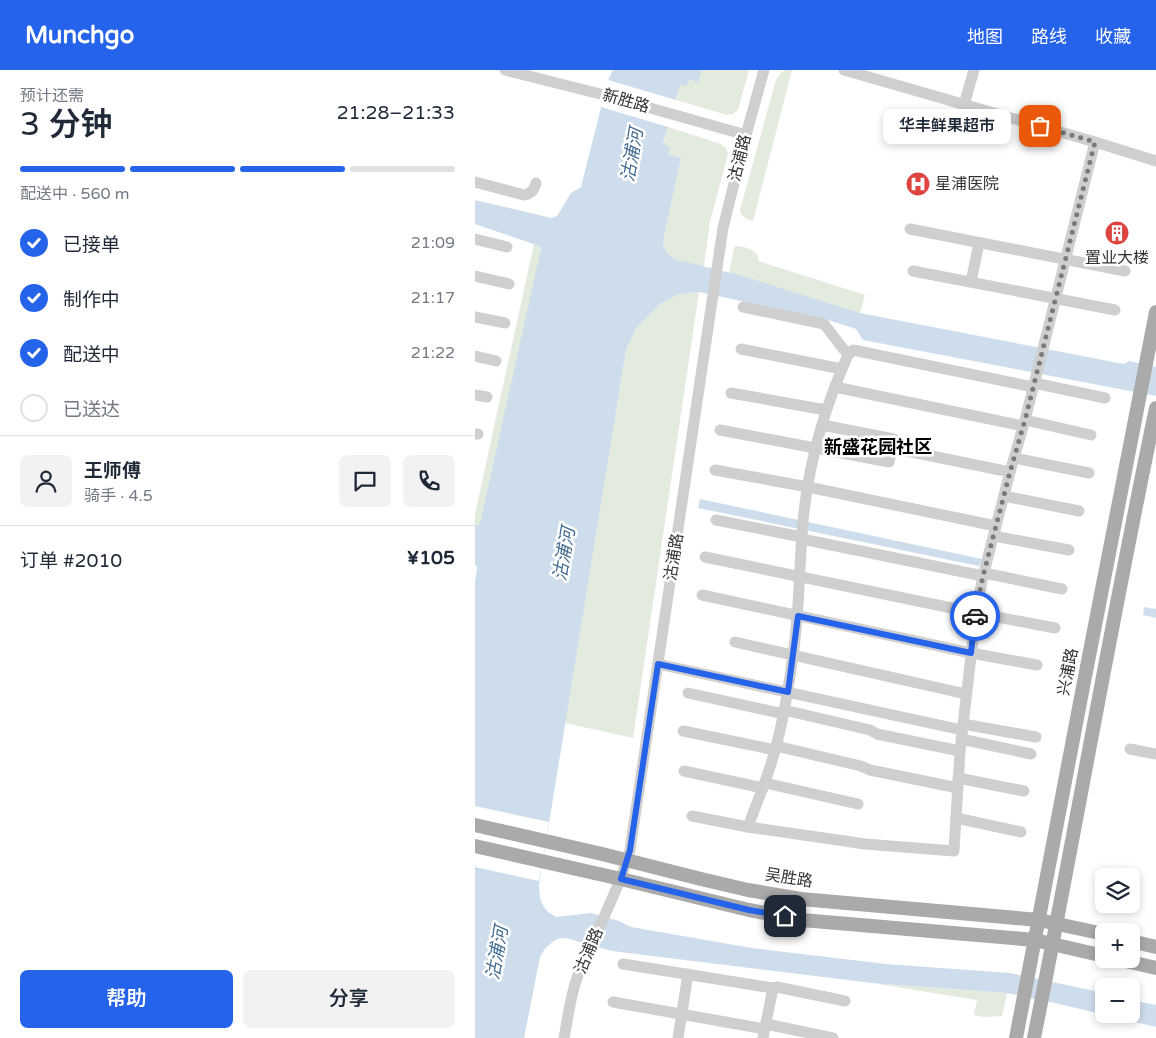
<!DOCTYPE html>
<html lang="zh">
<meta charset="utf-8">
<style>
body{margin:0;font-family:"Varela Round","Noto Sans SC",sans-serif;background:#f2f2f3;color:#1f2937;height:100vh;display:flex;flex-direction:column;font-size:19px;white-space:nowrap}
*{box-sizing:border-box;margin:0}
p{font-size:16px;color:#747a83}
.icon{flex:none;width:28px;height:28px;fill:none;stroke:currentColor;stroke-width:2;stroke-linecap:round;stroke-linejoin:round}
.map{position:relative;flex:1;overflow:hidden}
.sheet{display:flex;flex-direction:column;background:#fff;width:475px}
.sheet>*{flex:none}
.fabs{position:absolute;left:620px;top:798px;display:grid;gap:10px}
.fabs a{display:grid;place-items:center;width:45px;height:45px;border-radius:8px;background:#fff;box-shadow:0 2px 8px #0003;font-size:25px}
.pin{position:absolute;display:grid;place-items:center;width:42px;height:42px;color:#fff;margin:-21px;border-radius:10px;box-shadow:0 2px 8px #0006}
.courier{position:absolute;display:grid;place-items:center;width:50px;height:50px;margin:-25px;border:4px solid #2563eb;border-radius:50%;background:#fff;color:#222;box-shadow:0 1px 6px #0007}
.bubble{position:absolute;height:35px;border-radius:8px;background:#fff;box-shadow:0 2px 8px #0003;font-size:16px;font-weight:600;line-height:35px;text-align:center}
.head em{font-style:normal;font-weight:600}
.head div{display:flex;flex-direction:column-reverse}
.head{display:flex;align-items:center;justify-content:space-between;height:85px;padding:0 20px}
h1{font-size:32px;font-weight:600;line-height:38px}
.bar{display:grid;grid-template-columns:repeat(4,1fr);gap:8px 5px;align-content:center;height:60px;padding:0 20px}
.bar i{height:6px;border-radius:4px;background:#e0e1e3}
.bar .active{background:#2563eb}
.bar p{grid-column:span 4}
.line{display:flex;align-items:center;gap:12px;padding:0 20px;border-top:1px solid #e0e1e3}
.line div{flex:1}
.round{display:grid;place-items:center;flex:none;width:52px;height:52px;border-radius:8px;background:#f2f2f3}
ol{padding:0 20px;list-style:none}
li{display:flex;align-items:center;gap:15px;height:55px}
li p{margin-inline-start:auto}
li .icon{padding:5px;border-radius:50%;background:#2563eb;color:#fff;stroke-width:4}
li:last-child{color:#747a83}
li i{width:28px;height:28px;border:2px solid #e0e1e3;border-radius:50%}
.button{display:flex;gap:10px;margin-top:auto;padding:10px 20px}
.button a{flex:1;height:58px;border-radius:8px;background:#2563eb;color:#fff;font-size:20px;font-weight:600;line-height:58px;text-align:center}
.button a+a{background:#f2f2f3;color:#1f2937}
header{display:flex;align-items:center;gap:30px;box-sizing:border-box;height:70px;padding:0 25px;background:#2563eb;color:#fff}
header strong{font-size:24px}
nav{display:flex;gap:28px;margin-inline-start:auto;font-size:18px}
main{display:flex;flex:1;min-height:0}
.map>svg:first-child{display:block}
</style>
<header>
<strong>Munchgo</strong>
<nav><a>地图</a><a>路线</a><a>收藏</a></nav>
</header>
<main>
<section class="sheet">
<div class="head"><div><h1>3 分钟</h1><p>预计还需</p></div><em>21:28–21:33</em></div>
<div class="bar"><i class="active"></i><i class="active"></i><i class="active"></i><i></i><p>配送中 · 560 m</p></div>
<ol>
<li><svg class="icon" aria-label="check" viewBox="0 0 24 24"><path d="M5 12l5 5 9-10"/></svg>已接单<p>21:09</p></li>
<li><svg class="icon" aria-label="check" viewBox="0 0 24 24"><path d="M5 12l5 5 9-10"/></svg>制作中<p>21:17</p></li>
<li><svg class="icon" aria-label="check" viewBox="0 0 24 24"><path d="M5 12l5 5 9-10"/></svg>配送中<p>21:22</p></li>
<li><i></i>已送达</li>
</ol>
<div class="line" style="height:90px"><a class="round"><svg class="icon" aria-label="person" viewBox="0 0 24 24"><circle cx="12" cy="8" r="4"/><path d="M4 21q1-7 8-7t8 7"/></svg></a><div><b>王师傅</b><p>骑手 · 4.5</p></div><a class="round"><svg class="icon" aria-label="chat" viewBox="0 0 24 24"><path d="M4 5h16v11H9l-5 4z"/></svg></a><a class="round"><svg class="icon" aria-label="phone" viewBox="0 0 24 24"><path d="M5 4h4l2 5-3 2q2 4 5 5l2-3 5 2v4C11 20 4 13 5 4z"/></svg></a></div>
<div class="line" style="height:65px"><div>订单 #2010</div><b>¥105</b></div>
<div class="button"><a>帮助</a><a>分享</a></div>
</section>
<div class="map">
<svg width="681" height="968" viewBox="0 0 681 968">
<rect width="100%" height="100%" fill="#fff"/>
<g fill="#e3eade">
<path d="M227,0H274L263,40L258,44L252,45L201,30L205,14L214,9L223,13Z"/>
<path d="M310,0H317L278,151C272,149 266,147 265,140L301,10L306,3Z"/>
<path d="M193,57L246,74L251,78L253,84L235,152L229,196C212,193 190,191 188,171L206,88L193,84L188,75Z"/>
<path d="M59,174C64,176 66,177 66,182L5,453L3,456L0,455V444Z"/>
<path d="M261,176C268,176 279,179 283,186V191L390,225L385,243L254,203L259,178Z"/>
<path d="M224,222L158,668L90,653L151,280L161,258L185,234L204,224Z"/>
<path d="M397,913L532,923L527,946L509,947L499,945L502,930Z"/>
</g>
<g fill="#ceddec">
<path d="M138,0H227L223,13L214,9L211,16L205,15L188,74L195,77L193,84L206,88L188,171C189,181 194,186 203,190L264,205L385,243L649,294L654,291L681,297V326L388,270L381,259L353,250L224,222L204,224L185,234L161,258L151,280L64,815L65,829L69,837L73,842L81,847L116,843L144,851L156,857L277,878L411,894L535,903L629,923V944H656V930L681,935V957L584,934L532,923L397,913L137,881L91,868L82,869L75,874L69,880L65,887L49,968H0V512L2,497L0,495V455L3,456L5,453L66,179L64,176L0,154V130L77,148L82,146L96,123L106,117L133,10Z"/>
<path d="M225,429L507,489L504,496L223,438Z"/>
<path d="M669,537L681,539V548L668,545Z"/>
</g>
<g fill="#fff">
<path d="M133,10L201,30L193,57L126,37Z"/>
<path d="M0,736L74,752L64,811L0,797Z"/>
</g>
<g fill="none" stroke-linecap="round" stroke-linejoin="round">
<g stroke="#cfcfcf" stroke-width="11">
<path d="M30,0L129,25L271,65"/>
<path d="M369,0L620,72L681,91"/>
<path d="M489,35L499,0"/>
<path d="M0,112L49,125C57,123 59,120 61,113"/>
<path d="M435,159L650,201"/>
<path d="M0,169L32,177"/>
<path d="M438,201L640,240"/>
<path d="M0,206L34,214"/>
<path d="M496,212L504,173"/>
<path d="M268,237L349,254L373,285"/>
<path d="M0,247L30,253"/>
<path d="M266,279L367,299"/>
<path d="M0,286L21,291"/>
<path d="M559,313L630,328"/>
<path d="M360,317L548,356"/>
<path d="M256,323L351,340"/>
<path d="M0,325L12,327"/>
<path d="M550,350L616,365"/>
<path d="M245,360L414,392L419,369L347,355"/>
<path d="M0,364H3"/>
<path d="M417,378L535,402"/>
<path d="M539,388L614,403"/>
<path d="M240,400L333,417L521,456"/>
<path d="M529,426L604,441"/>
<path d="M241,450L327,467"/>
<path d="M519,466L594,480"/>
<path d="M327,469L508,506"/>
<path d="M230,487L501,543L580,558"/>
<path d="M509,503L587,519"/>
<path d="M227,525L496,583L562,595"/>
<path d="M260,572L491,624"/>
<path d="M183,594L487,660"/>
<path d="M213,623L309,644"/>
<path d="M309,640L395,660L402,664L485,681"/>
<path d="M488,654L561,667"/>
<path d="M208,661L300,680"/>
<path d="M486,669L556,684"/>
<path d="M301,676L386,696L395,700L483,718"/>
<path d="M655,679L681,684"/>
<path d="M209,701L288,718"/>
<path d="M483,708L549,721"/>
<path d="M290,713L383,734"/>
<path d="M217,746L273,757L390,774L479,781L485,681L501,543L508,506L535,402L550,350L620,72"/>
<path d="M481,748L546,762"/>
<path d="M273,757C280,737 289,717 295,697C307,661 313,623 318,585C324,545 324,505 327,464C331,402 348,341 373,285L378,280L558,317"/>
<path d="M148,894L298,918L302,917L370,931"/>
<path d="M138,932L290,959"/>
<path d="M291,954L358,968"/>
<path d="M89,968C93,948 95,927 102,908C119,865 142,825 155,780L248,158L271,65L289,0"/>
<path d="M203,968L213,904"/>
<path d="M288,968L298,918"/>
</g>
<g stroke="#aaa" stroke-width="14">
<path d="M0,755L127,784L226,809L273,820L326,829L564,850L629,864"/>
<path d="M0,776L146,809L274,840L327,850L560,870L629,886"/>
<path d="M656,871L681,877"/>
<path d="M642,889L681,898"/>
<path d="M541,968L608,617L681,242"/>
<path d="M559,968C601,758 637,547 681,338"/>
</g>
</g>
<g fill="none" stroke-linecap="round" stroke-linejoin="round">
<path stroke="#7a7a7a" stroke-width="5" stroke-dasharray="0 9" d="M500,546L508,506L535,402L550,350L620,72L565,56"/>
<path stroke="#2563eb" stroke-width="6" d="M310,846L274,840L146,809L155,780L183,594L313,622L323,546L496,583L500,546"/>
</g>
<defs>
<symbol id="hospital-disc" viewBox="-11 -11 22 22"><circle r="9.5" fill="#dd433f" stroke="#fff"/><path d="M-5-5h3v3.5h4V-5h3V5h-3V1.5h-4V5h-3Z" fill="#fff"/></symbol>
<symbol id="building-disc" viewBox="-11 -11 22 22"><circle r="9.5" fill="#dd433f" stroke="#fff"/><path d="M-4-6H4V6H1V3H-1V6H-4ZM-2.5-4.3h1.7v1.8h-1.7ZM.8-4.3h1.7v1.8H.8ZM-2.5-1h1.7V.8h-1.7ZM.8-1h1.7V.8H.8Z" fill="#fff"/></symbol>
</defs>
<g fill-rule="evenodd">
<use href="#hospital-disc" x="429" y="100" width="28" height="28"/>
<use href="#building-disc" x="628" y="149" width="28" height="28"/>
</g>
<g text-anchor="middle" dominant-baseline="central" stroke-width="5" stroke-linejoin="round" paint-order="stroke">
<g font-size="16" fill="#323232" stroke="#fff">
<text transform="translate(151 31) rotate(16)">新胜路</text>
<text transform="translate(265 88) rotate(-76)">沽浦路</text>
<text transform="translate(199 487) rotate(-81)">沽浦路</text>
<text transform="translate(593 602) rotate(-79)">兴浦路</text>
<text transform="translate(314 808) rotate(9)">吴胜路</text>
<text transform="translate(114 881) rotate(-67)">沽浦路</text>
</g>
<g font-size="16" fill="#323232" stroke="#fff" text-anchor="start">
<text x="460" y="114">星浦医院</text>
<text x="642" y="188" text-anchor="middle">置业大楼</text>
</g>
<g font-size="18" font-style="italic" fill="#426b91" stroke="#fff">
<text transform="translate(157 85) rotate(-80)">沽浦河</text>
<text transform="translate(89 484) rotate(-80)">沽浦河</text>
<text transform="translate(22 883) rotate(-80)">沽浦河</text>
</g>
<g font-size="18" font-weight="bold" fill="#000" stroke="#fff">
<text x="403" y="377">新盛花园社区</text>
</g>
</g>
</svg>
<div class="fabs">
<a><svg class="icon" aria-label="layers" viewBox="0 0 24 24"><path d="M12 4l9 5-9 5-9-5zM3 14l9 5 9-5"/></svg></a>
<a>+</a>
<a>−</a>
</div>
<div class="pin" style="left:565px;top:56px;background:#ea580c"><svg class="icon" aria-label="bag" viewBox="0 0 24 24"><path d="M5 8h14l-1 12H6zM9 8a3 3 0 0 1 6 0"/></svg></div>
<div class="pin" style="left:310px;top:846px;background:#1f2937"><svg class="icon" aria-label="home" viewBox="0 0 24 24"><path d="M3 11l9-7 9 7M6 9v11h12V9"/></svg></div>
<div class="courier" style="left:500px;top:546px"><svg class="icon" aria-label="car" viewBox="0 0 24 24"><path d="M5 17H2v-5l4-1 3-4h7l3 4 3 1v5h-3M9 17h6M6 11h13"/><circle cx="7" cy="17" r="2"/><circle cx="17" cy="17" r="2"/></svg></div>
<div class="bubble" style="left:408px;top:39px;width:128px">华丰鲜果超市</div>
</div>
</main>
